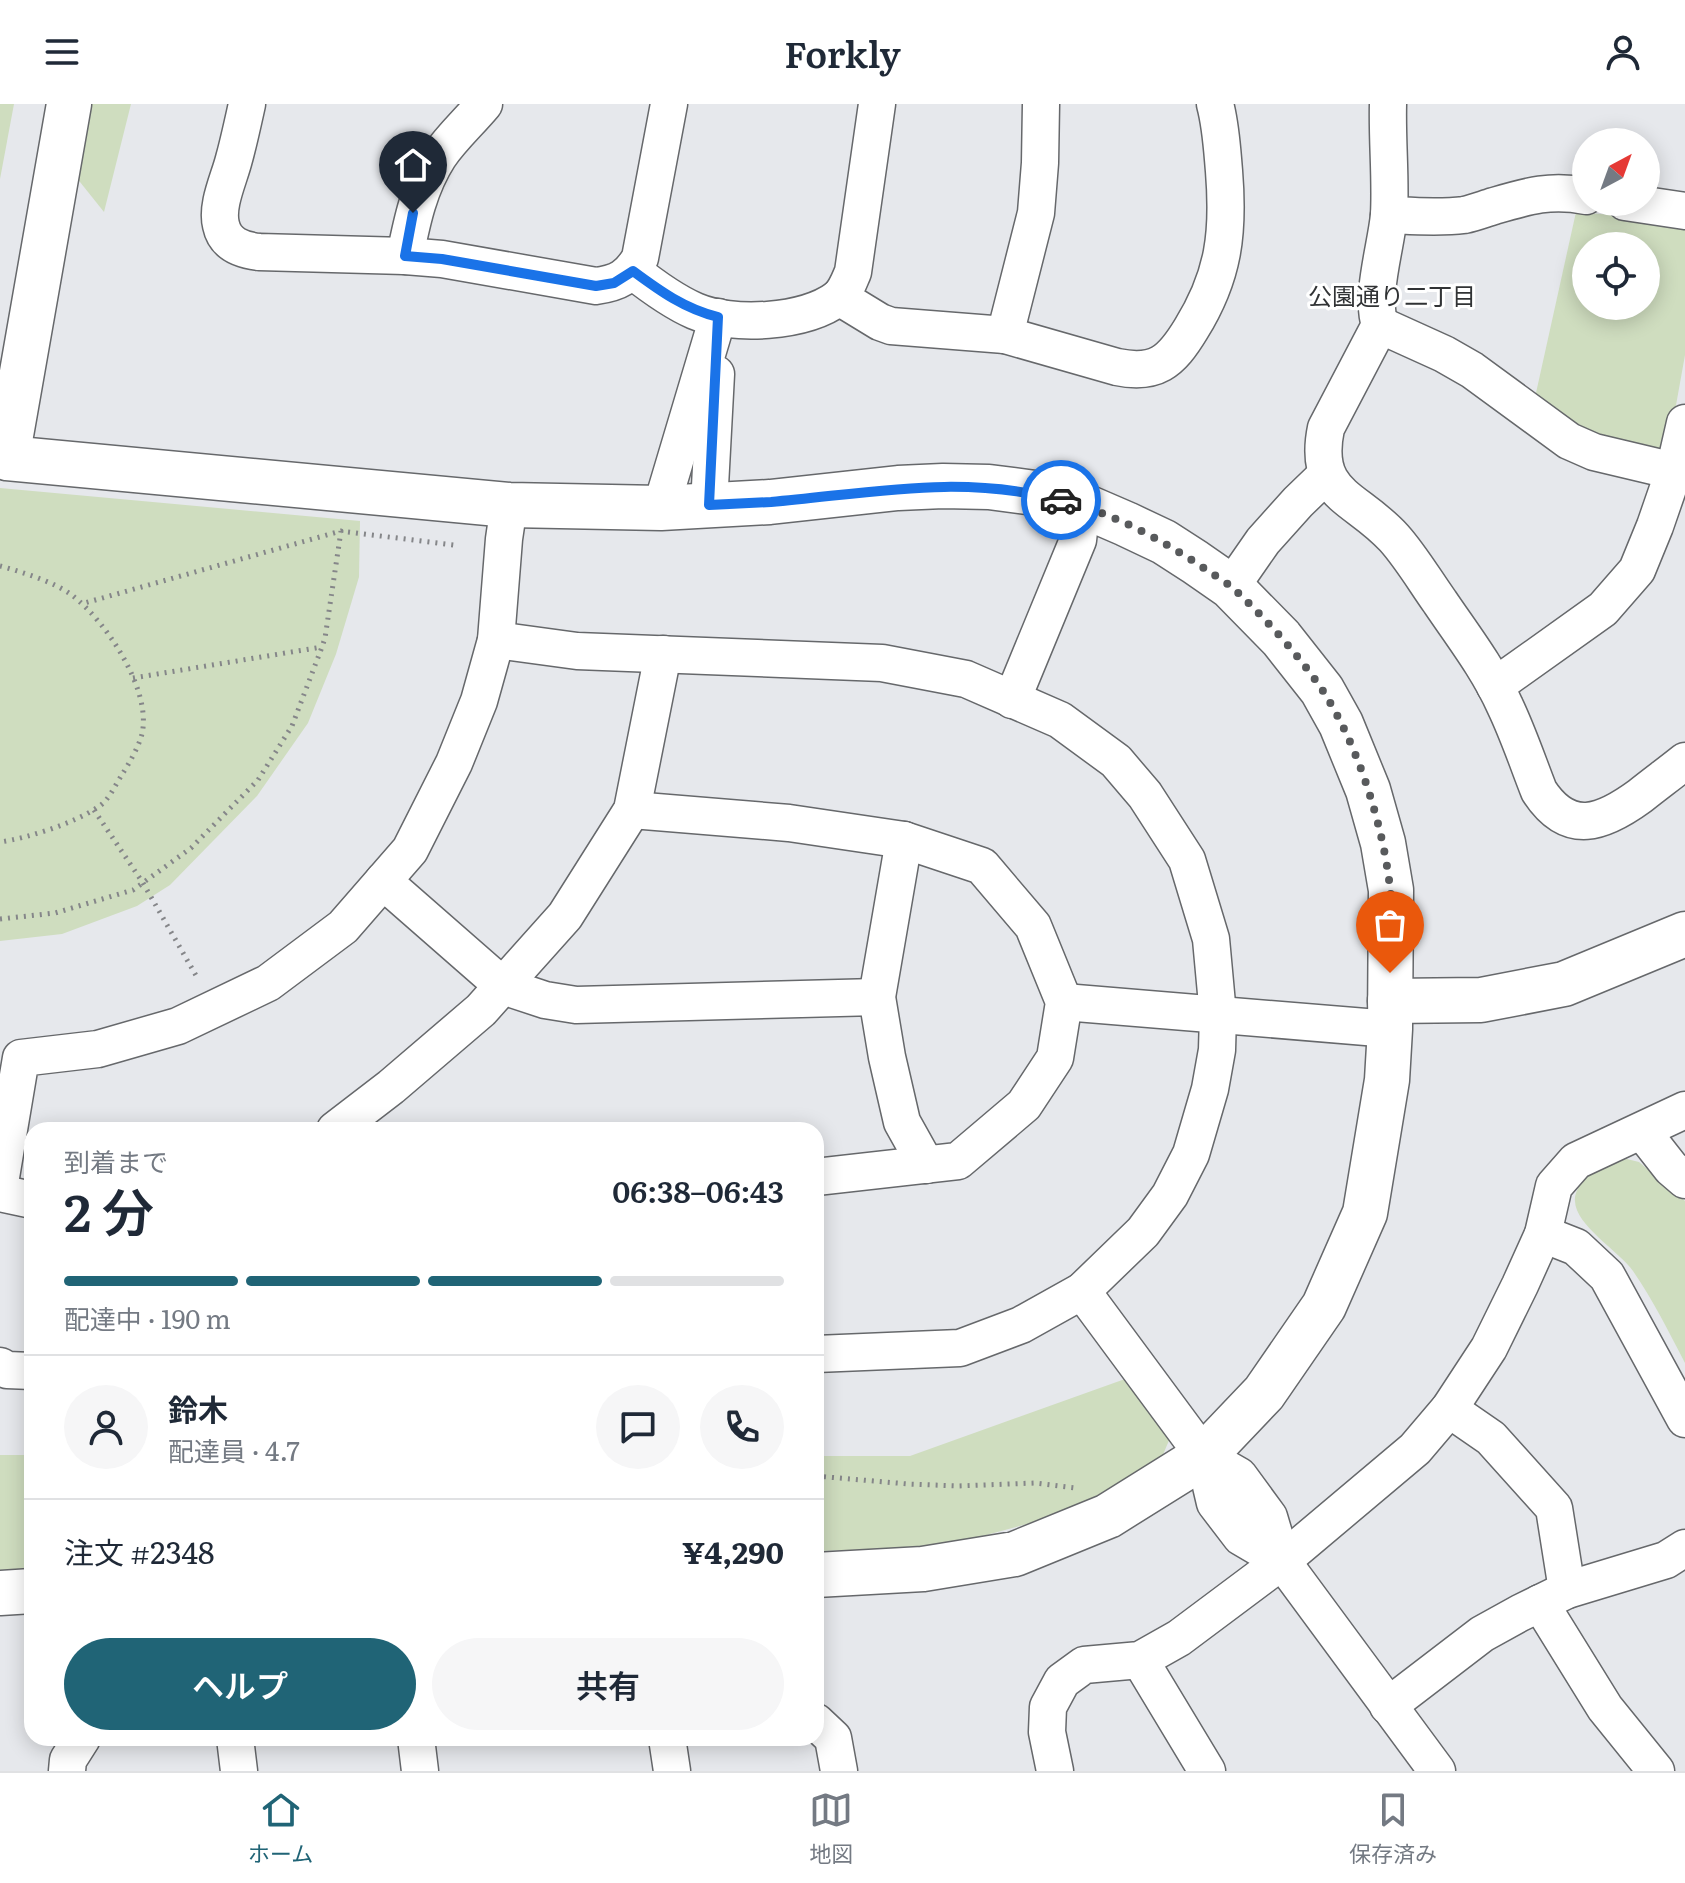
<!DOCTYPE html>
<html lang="ja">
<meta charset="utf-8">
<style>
body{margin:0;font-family:Literata,"Noto Sans JP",serif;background:#f6f6f7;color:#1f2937;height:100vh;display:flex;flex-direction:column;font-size:30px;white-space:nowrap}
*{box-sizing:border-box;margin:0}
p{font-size:26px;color:#747a83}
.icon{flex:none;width:44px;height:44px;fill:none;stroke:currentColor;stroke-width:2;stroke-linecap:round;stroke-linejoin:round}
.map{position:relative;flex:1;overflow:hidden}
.side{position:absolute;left:24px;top:1018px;width:800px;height:624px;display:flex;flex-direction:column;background:#fff;border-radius:24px;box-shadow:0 4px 20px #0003}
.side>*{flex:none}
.needle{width:52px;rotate:41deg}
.fabs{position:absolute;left:1572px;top:24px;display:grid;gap:16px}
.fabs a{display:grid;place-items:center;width:88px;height:88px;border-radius:50%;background:#fff;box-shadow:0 4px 20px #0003;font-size:40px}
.pin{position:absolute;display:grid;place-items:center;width:68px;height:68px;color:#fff;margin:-82px -34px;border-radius:50% 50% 50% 0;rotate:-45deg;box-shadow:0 0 8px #0007}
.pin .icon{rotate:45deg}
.courier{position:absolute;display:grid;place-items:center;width:80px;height:80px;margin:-40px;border:6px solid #1a73e8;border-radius:50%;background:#fff;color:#222;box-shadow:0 2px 10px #0007}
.overview em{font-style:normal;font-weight:600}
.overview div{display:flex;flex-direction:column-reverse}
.overview{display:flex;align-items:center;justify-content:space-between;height:136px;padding:0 40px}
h1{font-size:52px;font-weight:600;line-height:60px}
.bar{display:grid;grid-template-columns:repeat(4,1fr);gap:12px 8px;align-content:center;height:96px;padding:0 40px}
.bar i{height:10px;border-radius:6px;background:#e0e1e3}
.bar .on{background:#206476}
.bar p{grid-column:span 4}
.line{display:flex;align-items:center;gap:20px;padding:0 40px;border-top:2px solid #e0e1e3}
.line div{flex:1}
.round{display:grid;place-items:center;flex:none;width:84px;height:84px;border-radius:42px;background:#f6f6f7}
.cta{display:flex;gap:16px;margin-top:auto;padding:16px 40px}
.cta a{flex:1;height:92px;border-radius:48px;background:#206476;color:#fff;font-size:32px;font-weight:600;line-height:92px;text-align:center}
.cta a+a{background:#f6f6f7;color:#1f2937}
header{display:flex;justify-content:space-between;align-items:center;height:104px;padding:0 40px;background:#fff;font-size:36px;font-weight:600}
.tab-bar{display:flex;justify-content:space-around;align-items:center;height:112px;border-top:2px solid #e0e1e3;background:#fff;font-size:22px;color:#747a83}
.tab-bar a{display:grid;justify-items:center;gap:4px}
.tab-bar .on{color:#206476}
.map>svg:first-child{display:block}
</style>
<header><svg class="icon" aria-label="menu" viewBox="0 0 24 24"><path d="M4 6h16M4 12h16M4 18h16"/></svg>Forkly<svg class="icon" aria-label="person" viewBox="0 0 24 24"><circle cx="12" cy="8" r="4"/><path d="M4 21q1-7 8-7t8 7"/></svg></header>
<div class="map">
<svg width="1685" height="1667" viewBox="0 0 1685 1667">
<rect width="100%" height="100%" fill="#e6e8ec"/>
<g fill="#cfddbf" fill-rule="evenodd">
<path d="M0,0H14L0,75Z"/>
<path d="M88,0H131L104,108L76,73Z"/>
<path d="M1576,108L1685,117V251L1666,357L1586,333L1534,298ZM1586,142H1646V202H1586Z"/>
<path d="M0,384L360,417L359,473L336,550L308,619L257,692L170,781L137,802L62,830L0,837Z"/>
<path d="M1627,1055L1639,1058L1685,1097V1259C1669,1228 1653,1196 1633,1167C1620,1148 1575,1121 1575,1097C1574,1090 1579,1082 1584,1075C1594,1063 1612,1056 1627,1055Z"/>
<path d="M1125,1275L1170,1334L1157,1365L1042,1416L938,1444L816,1447V1352H910Z"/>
<path d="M0,1351H32V1493L0,1495Z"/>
</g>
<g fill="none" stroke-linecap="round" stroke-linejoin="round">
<defs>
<g id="street">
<path d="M247,0C243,18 239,37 234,55C229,75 216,101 221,121C225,140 242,146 259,148L405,152L442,155L596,182C618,179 629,173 640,154L669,0"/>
<path d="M1388,0C1387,37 1391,75 1389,111C1386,143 1370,192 1380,221L1326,324C1312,392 1356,392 1394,434C1411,453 1425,477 1440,498C1463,532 1488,564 1505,602C1518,629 1528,659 1539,687C1569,733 1603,719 1640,692C1655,680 1670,669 1685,657"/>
<path d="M1625,98L1685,107"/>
<path d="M1389,111C1414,112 1439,114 1464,111C1474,109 1484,105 1494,102C1528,92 1551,85 1586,92"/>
<path d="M405,152C412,117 419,83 439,52C452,33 469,18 484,0"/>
<path d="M633,167C652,182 672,197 695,207C732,223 805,219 838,194C846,187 849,177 853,168L877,0"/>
<path d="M839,193L880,218L891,222L1005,231L1117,263C1156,271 1171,258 1191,225C1224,172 1229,129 1224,67C1222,44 1221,22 1215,0"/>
<path d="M1380,221L1444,250L1472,266L1569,337L1594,348L1674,367"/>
<path d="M1005,231L1036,109L1040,59L1041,0"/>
<path d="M709,401L716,270"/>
<path d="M661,404L718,213"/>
<path d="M1231,483L1263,437L1298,398L1326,371"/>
<path d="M496,536L577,547L882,559L966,575L1060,616L1116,657L1145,691L1187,756L1211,835L1218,911L1217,946L1210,985L1191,1050L1170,1091L1143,1128L1082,1187L1021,1221L960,1244L816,1250"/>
<path d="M1495,582L1603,505L1637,466L1655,422L1674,367L1685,319"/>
<path d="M1012,596L1078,436L1082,401"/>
<path d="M632,706L789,719L904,736L982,762L1033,822L1064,898L1055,954L1024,1001L958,1057L816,1073"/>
<path d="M904,736L877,893L887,953L902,1018L926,1061"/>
<path d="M383,777L503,882L545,896L576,901L877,893"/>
<path d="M1064,898L1390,925"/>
<path d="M335,1026L391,983L481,906L565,812L632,706L663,550"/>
<path d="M1642,1027L1671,1064L1685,1076"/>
<path d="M0,1079L21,954L98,945L178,922L268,879L343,823L410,746L454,659L479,597L496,536L504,435L509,401"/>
<path d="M0,1089L32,1096"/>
<path d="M1543,1130L1576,1143L1607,1172L1685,1315"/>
<path d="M1082,1187L1204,1352L1215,1399L1241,1433L1282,1457"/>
<path d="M0,1262L7,1266L32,1267"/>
<path d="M1449,1305L1491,1334L1554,1404L1567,1486"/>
<path d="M1204,1352L1239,1372L1269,1413L1282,1457L1437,1667"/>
<path d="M1540,1499L1605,1604L1656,1667"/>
<path d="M1140,1556L1207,1667"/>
<path d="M1388,1602L1482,1530L1520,1509L1567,1486L1666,1456L1685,1444"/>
<path d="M816,1618L833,1634L839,1667"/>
<path d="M235,1634L239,1667"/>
<path d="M416,1634L420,1667"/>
<path d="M667,1634L672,1667"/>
<path d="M67,1667L68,1656L82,1634"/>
<path d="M1055,1667L1047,1628L1048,1603L1062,1577L1084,1561L1140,1556L1179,1534L1282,1457L1415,1345L1449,1305L1489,1244L1520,1181L1543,1130L1554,1082L1576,1057L1685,1006"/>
</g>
<g id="secondary">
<path d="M69,0L7,354L509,401L661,404L770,398L898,384L943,382L989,383L1035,389L1082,401L1126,420L1164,438L1195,458L1231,483L1281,534L1322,586L1341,620L1368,686L1383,739L1391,786L1390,925L1387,976L1365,1109L1324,1202L1264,1289L1204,1352L1108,1412L1015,1450L923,1465L816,1471"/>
<path d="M1390,897L1481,896L1564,880L1685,830"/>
<path d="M0,1489L32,1487"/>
</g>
</defs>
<use href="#street" stroke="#66686b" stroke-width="39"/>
<use href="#secondary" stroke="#66686b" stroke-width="47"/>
<g stroke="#858689" stroke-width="5" stroke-dasharray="2 6" stroke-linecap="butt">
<path d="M348,428L454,441"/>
<path d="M0,462C22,468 55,478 73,492C106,518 148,581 143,624C142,637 130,658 123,669C116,679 109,697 98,703C75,719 28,734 0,738"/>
<path d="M133,574L322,543"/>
<path d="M94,706L143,779L198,875"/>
<path d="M0,815L55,809L133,786L191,744L258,676L292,622L322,543L325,534L341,427L81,500"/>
<path d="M816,1372L908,1380L958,1382L1035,1379L1076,1384"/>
</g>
<use href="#street" stroke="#fff" stroke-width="36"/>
<use href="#secondary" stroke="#fff" stroke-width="44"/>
</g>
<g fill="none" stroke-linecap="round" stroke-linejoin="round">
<path stroke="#585a5c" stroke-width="8" stroke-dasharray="0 14.4" d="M1061,396C1113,409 1163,436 1208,467C1216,472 1225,478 1233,484C1265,514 1296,548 1321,584C1357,638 1383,720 1390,784C1394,812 1390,841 1390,869"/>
<path stroke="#1a73e8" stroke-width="10" d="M413,109L405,152L442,155L596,182L614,179L633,167C660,187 685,205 718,213L709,401C730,400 751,399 771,398C873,389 959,370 1061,396"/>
</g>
<g text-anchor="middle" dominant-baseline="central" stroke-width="6" stroke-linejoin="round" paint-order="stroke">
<g font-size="24" fill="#313335" stroke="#fff">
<text x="1392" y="190">公園通り二丁目</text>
</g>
</g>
</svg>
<div class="fabs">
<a><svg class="needle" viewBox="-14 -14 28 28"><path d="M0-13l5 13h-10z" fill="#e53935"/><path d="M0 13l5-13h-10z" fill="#747a83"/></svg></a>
<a><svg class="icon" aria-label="locate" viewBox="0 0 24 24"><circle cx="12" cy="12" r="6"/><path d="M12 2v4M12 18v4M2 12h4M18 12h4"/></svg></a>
</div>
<div class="pin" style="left:1390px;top:869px;background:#ea580c"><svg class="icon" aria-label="bag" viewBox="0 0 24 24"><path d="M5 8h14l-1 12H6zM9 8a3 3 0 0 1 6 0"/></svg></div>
<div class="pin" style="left:413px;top:109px;background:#1f2937"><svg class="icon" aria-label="home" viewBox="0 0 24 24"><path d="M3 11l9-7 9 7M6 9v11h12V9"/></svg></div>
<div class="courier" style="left:1061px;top:396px"><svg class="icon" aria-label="car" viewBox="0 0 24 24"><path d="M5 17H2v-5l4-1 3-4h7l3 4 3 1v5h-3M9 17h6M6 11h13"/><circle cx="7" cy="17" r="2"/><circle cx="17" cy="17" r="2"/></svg></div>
<section class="side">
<div class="overview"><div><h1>2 分</h1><p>到着まで</p></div><em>06:38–06:43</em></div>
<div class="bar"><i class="on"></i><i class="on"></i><i class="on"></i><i></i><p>配達中 · 190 m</p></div>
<div class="line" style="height:144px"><a class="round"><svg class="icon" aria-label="person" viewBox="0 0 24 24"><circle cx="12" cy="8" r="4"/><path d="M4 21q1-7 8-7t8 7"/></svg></a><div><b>鈴木</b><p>配達員 · 4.7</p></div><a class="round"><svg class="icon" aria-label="chat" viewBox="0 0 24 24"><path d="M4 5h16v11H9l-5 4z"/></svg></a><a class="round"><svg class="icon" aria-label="phone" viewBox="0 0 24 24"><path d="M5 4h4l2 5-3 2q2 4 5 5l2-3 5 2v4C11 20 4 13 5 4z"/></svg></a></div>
<div class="line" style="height:104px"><div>注文 #2348</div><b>¥4,290</b></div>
<div class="cta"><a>ヘルプ</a><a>共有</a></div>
</section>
</div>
<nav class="tab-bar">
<a class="on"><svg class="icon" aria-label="home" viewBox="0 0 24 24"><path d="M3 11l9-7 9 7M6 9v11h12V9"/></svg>ホーム</a>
<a><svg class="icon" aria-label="map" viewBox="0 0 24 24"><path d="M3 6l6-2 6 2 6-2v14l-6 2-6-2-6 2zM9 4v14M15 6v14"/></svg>地図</a>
<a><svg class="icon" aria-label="saved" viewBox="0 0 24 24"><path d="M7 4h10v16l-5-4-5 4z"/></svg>保存済み</a>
</nav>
